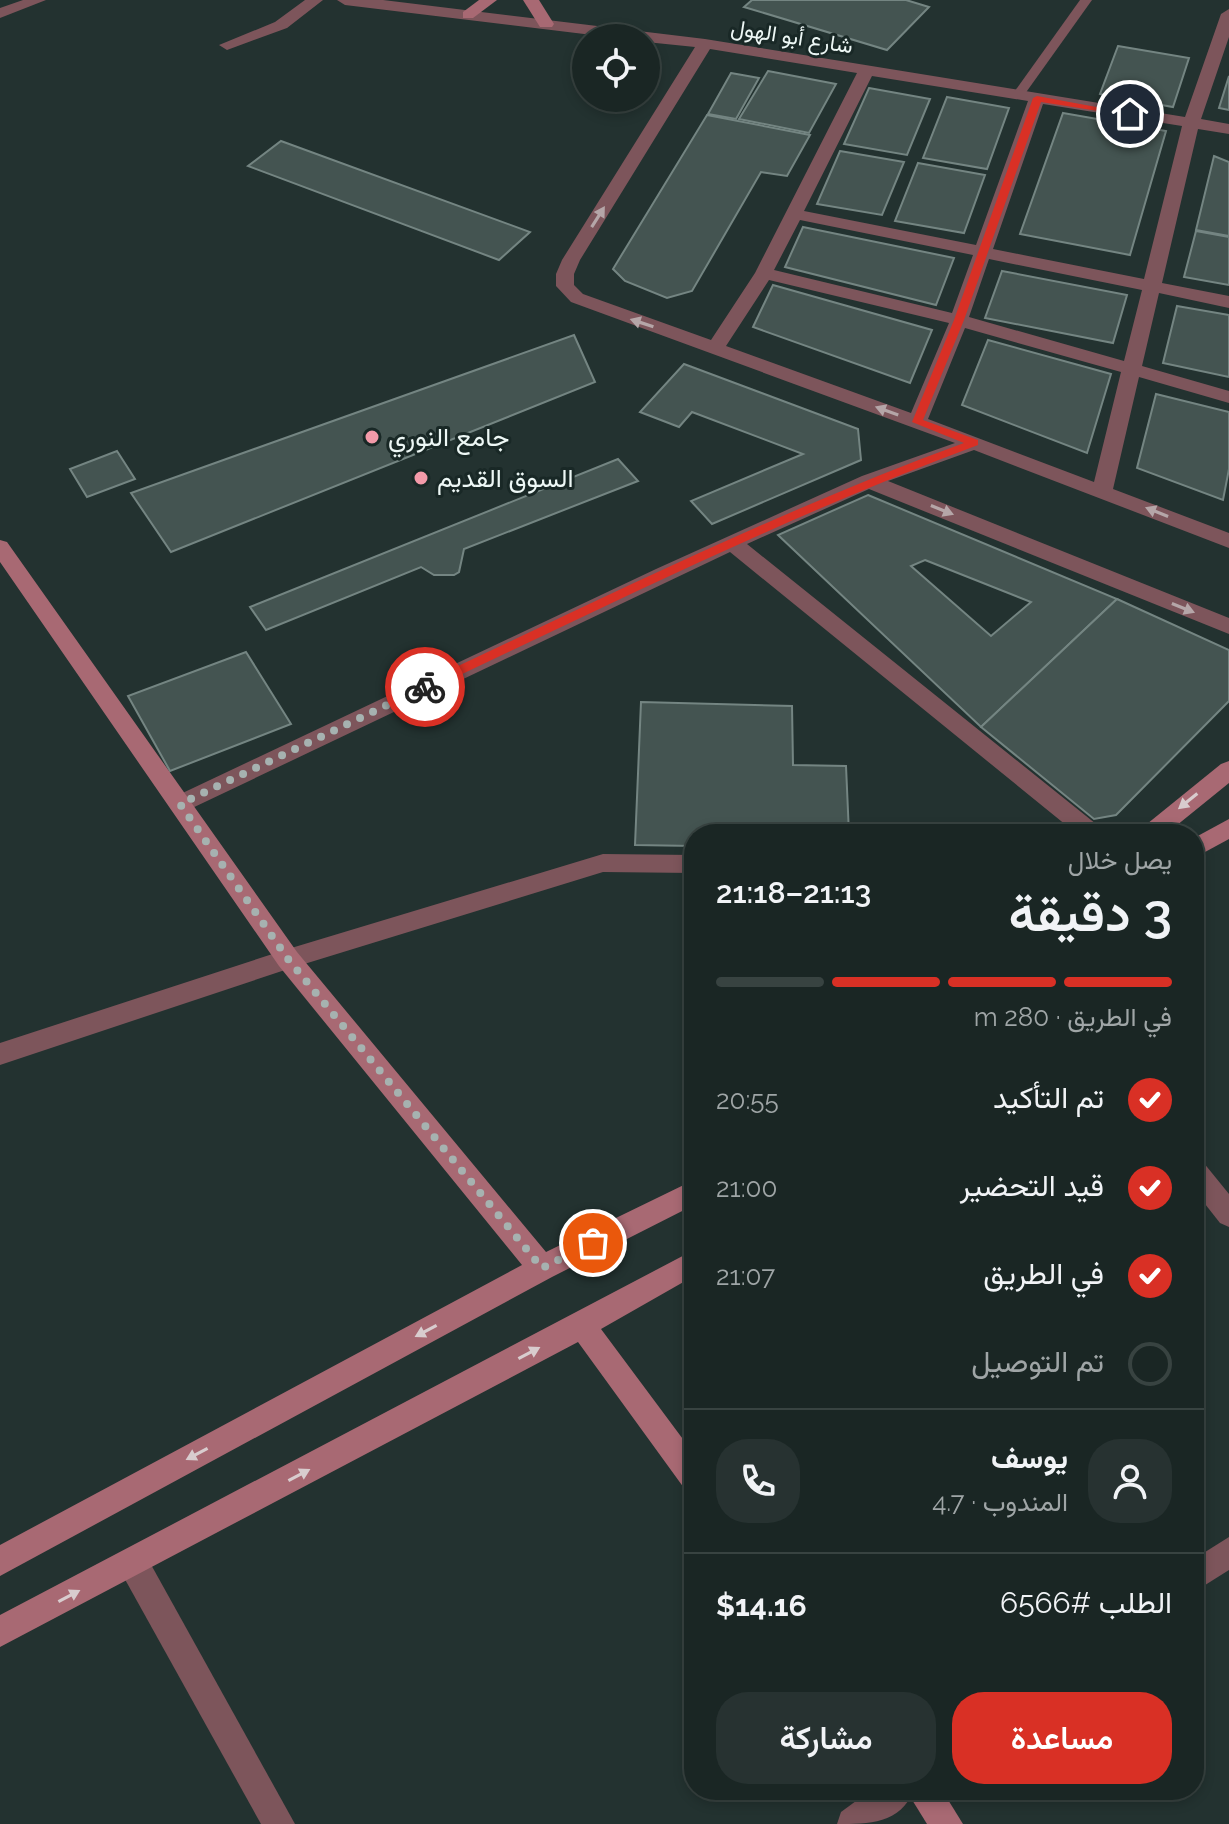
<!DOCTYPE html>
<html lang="ar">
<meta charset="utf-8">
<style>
body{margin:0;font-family:Raleway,Vazirmatn,sans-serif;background:#273231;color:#f1f3f6;direction:rtl;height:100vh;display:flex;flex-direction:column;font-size:30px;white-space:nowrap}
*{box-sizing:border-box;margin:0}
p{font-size:26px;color:#9fa5a6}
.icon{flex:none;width:44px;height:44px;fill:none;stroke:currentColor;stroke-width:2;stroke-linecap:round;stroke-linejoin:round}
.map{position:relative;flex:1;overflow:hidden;direction:ltr}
.panel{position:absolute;left:684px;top:824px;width:520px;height:976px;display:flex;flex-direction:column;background:#1a2624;border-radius:32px;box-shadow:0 4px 12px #0003,0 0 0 2px #384341;direction:rtl}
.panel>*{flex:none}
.tools{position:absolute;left:572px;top:24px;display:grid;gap:16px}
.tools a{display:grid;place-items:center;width:88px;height:88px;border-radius:50%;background:#1a2624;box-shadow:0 4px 12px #0003,0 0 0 2px #384341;font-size:40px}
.pin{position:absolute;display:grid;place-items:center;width:68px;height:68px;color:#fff;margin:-34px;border:4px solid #fff;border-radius:50%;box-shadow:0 2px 8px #0007}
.courier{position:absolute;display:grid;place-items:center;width:80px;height:80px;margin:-40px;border:6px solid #d93025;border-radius:50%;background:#fff;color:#222;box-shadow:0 2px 10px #0007}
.headline em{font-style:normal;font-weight:600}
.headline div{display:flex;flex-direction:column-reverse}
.headline{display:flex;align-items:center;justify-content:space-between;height:136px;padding:0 32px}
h1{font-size:52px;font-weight:600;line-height:60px}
.bar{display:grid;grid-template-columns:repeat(4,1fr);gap:12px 8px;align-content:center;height:96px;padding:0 32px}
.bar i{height:10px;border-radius:6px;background:#384341}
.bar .selected{background:#d93025}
.bar p{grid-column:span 4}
.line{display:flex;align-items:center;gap:20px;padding:0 32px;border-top:2px solid #384341}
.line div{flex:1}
.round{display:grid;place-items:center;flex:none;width:84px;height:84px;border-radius:32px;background:#273231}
ol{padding:0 32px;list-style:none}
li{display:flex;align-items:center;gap:24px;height:88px}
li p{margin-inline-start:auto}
li .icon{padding:8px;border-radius:50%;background:#d93025;color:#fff;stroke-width:4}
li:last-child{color:#9fa5a6}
li i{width:44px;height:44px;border:4px solid #384341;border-radius:50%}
.cta{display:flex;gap:16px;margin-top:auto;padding:16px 32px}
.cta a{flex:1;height:92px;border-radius:32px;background:#d93025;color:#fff;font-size:32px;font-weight:600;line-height:92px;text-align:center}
.cta a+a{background:#273231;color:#f1f3f6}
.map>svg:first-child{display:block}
</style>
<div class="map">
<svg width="1229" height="1824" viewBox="0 0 1229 1824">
<rect width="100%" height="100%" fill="#233230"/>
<g fill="#445451" stroke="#748582" stroke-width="2" fill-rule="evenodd">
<path d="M752,0H906L929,7L887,50L744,7Z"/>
<path d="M1118,46L1189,58L1173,107L1100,94Z"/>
<path d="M768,71L836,84L809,133L739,119Z"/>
<path d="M731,73L759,78L736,119L708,114Z"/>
<path d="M1229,76V110L1219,108Z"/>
<path d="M869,88L930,99L907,155L844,144Z"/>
<path d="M947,97L1009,108L987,169L923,158Z"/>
<path d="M1063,113L1166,131L1130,255L1020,234Z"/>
<path d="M707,115L810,135L787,176L761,172L692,291L667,298L625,281L613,269Z"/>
<path d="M281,141L530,232L499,260L248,166Z"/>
<path d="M840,151L904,162L882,215L817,204Z"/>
<path d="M1214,156L1229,162V236L1196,230Z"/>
<path d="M918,163L985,175L964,233L895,221Z"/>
<path d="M803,227L954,258L936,305L785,267Z"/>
<path d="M1196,231L1229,237V285L1184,277Z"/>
<path d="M1002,271L1127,295L1113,343L985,318Z"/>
<path d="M773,285L932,330L910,383L753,327Z"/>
<path d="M1177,306L1229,315V377L1163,363Z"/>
<path d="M574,335L595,382L171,552L131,493Z"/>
<path d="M988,340L1111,374L1087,453L962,405Z"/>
<path d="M684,364L858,429L861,460L712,524L691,501L803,454L692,412L679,427L640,412Z"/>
<path d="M1156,394L1229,412V469L1223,500L1137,468Z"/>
<path d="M117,451L135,479L87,497L70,469Z"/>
<path d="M618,459L638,481L464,549L459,572L454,575H434L421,567L266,630L250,607Z"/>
<path d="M868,495L1117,599L981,727L778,535ZM925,560L1031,602L991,636L911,566Z"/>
<path d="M1117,599L1229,650V701L1116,815L1094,819L981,727Z"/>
<path d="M246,652L291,724L170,771L128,696Z"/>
<path d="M641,702L792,706L793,765L846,766L849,834H694V846L635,845Z"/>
</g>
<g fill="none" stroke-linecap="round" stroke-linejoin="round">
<path fill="#7d555b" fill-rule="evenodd" d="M1080,0H1092L1022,98H1014L1012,95Z"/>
<g fill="#7d555b" fill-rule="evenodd">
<path d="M23,0H46L0,18V8Z"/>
<path d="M305,0H323L287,28L227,50L219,45L275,22Z"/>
<path d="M337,0H383L705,39L1185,117L1221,14L1229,9V37L1201,119L1229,124V134L1198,129L1162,283L1229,296V308L1159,293L1142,366L1229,391V403L1139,377L1113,489L1229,533V548L974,450L888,481L1229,618V634L869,489L747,544L1101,828L1105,834H1077L730,552L188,810L180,813L172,810L169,804L172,798L656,569L862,476L955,443L571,302L556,286V274L562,260L695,47L646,42V38H617L345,5ZM710,49L857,73L755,273L711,340L583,294L574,285V274L580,260ZM872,76L1028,101L976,245L804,211ZM1043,104L1182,126L1144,279L993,249ZM800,220L973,255L952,313L774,270ZM989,259L1142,290L1124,361L969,317ZM769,280L949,323L911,413L726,346ZM965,328L1121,372L1094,482L928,419Z"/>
<path d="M603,854L694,855V873L603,872L288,969L0,1065V1043L288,949Z"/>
<path d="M1194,1158L1203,1162L1229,1194V1227L1220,1223L1194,1190Z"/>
<path d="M1229,1537V1570L1194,1592V1559Z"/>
<path d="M133,1548L144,1552L295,1824H261L122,1574L118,1563L122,1552Z"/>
<path d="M871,1790H914C900,1824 869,1824 837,1824L841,1812Z"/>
</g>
<g fill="#a86973" fill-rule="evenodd">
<path d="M479,0H497L473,18H463V12Z"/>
<path d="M523,0H539L554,24L552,27H540Z"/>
<path d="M0,540L7,542L297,952L546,1252L694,1180V1205L552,1277L0,1576V1545L522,1265L279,966L0,562Z"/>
<path d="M1229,761V783L1166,834H1138L1142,828L1221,764Z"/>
<path d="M1229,819V839L1194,858V838Z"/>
<path d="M694,1250V1276L601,1329L694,1454V1492L684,1488L578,1342L0,1647V1615Z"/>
<path d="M906,1790H942L963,1824H927Z"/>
</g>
</g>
<defs><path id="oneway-solid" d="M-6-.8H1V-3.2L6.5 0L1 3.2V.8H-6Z" transform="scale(2)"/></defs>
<g fill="#b5a6a8">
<use href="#oneway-solid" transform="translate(598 217) rotate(-58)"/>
<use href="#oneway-solid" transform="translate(642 323) rotate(-162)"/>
<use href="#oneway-solid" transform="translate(887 411) rotate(-160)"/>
<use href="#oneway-solid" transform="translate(942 510) rotate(22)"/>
<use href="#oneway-solid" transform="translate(1157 512) rotate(-158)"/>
<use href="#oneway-solid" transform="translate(1183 608) rotate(22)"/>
</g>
<g fill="#d8ccce">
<use href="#oneway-solid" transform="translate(1188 801) rotate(141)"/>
<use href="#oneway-solid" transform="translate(426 1331) rotate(152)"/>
<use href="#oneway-solid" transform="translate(529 1353) rotate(-28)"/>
<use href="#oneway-solid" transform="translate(197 1454) rotate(152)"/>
<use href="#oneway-solid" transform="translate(299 1475) rotate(-28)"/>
<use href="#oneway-solid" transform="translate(69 1596) rotate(-28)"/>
</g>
<path fill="#d93025" d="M1037,96L1134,114L1130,116L1041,102L964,320L923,420L978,440V445C790,515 610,604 429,690H420V684C599,600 778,511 964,443L912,422L954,320L1033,98Z"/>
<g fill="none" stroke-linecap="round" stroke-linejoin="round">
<path stroke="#a6b2b0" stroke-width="8" stroke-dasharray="0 14.4" d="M425,687L180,804L288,959L542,1268L593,1243"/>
</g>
<g fill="#f39aa9" stroke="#192826" stroke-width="3">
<circle cx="372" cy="437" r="8"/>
<circle cx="421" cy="478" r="8"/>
</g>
<g text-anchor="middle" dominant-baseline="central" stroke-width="6" stroke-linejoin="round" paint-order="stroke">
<g font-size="22" fill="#edf7f5" stroke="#192826">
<text transform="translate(792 36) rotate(9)">شارع أبو الهول</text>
</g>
<g font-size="26" fill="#edf7f5" stroke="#192826" text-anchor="start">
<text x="388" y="437">جامع النوري</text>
<text x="437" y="478">السوق القديم</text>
</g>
</g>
</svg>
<div class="tools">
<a><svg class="icon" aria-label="locate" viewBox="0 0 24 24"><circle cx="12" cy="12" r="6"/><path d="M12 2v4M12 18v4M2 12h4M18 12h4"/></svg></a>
</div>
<div class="pin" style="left:593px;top:1243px;background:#ea580c"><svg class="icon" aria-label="bag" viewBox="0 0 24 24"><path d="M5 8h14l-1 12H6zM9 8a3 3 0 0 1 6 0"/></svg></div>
<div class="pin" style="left:1130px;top:114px;background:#1f2937"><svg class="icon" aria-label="home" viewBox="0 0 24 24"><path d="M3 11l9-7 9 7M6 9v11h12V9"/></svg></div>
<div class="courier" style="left:425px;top:687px"><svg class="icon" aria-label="bike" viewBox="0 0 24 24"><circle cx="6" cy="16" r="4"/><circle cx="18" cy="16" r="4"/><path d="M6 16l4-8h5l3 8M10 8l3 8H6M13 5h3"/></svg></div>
<section class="panel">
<div class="headline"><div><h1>3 دقيقة</h1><p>يصل خلال</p></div><em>21:13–21:18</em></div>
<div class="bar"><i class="selected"></i><i class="selected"></i><i class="selected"></i><i></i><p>في الطريق · 280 m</p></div>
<ol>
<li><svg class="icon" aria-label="check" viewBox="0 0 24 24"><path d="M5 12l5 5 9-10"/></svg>تم التأكيد<p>20:55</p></li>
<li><svg class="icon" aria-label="check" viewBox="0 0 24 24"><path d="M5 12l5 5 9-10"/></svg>قيد التحضير<p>21:00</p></li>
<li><svg class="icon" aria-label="check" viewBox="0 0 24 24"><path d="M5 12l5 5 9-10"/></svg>في الطريق<p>21:07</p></li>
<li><i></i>تم التوصيل</li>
</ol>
<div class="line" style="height:144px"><a class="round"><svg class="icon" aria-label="person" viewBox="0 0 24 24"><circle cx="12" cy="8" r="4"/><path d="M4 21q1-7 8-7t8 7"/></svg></a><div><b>يوسف</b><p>المندوب · 4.7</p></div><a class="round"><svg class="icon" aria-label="phone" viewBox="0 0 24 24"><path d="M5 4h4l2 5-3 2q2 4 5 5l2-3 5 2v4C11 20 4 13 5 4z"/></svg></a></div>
<div class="line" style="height:104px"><div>الطلب #6566</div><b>$14.16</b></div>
<div class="cta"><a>مساعدة</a><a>مشاركة</a></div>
</section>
</div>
